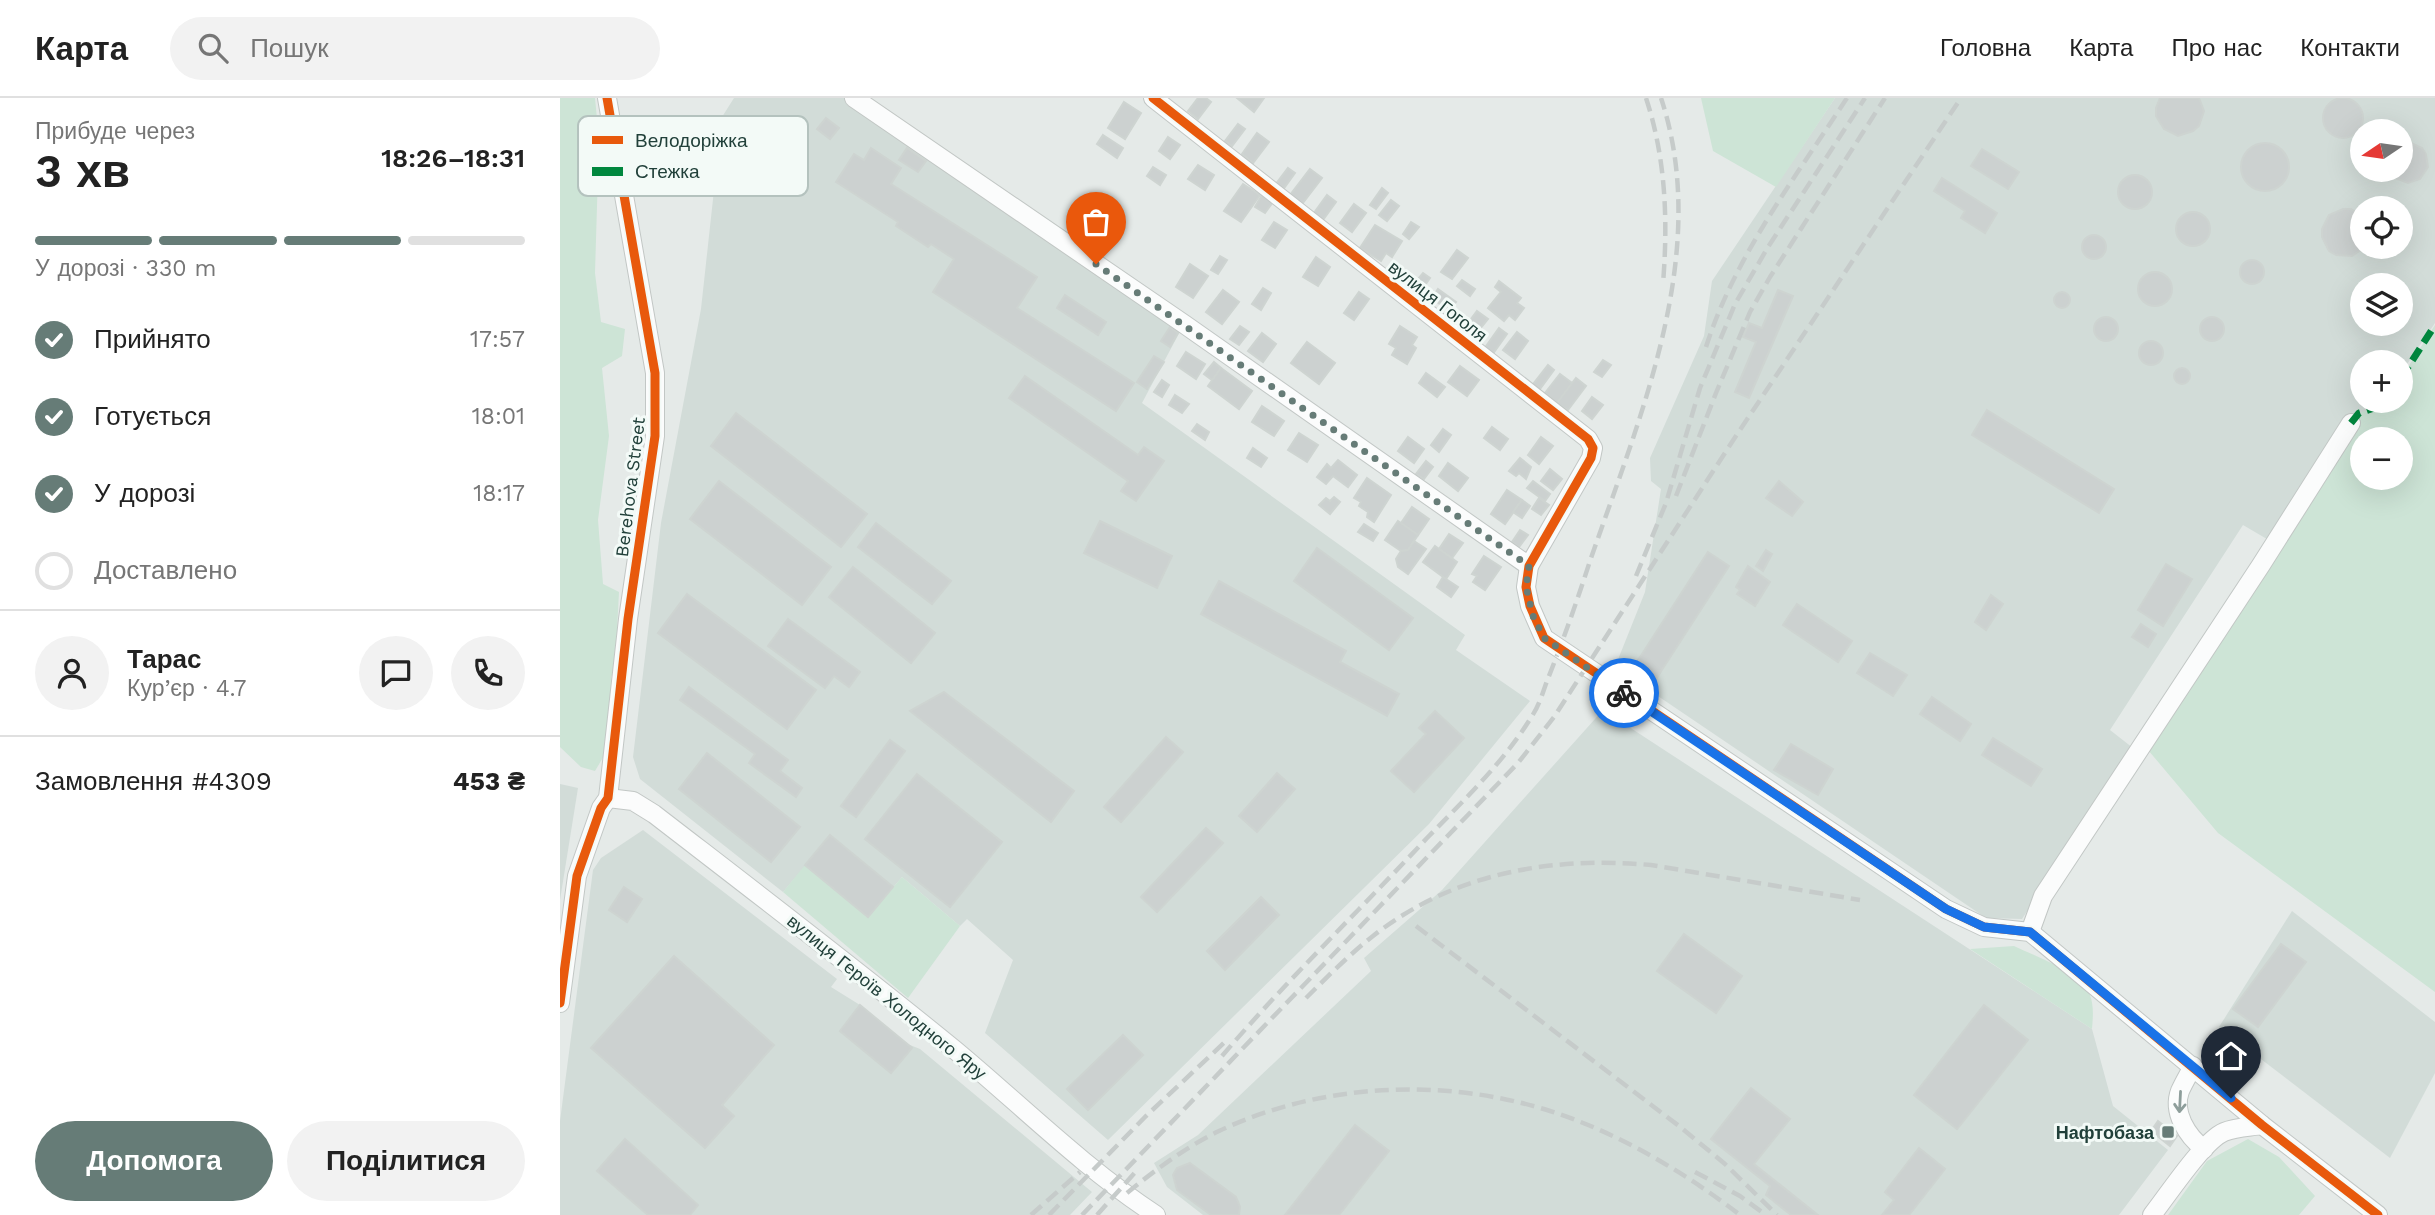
<!DOCTYPE html>
<html lang="uk">
<meta charset="utf-8">
<style>
body{margin:0;font-family:"Work Sans",sans-serif;background:#f2f2f2;color:#222;height:100vh;display:flex;flex-direction:column;font-size:26px;white-space:nowrap}
*{box-sizing:border-box;margin:0}
p{font-size:23px;color:#767676}
.icon{flex:none;width:38px;height:38px;fill:none;stroke:currentColor;stroke-width:2;stroke-linecap:round;stroke-linejoin:round}
.map{position:relative;flex:1;overflow:hidden}
.drawer{display:flex;flex-direction:column;background:#fff;width:560px}
.drawer>*{flex:none}
.needle{width:46px;rotate:257deg}
.controls{position:absolute;left:1790px;top:21px;display:grid;gap:14px}
.controls a{display:grid;place-items:center;width:63px;height:63px;border-radius:50%;background:#fff;box-shadow:0 7px 28px #0002;font-size:35px}
.pin{position:absolute;display:grid;place-items:center;width:60px;height:60px;color:#fff;margin:-72px -30px;border-radius:50% 50% 50% 0;rotate:-45deg;box-shadow:0 0 7px #0007}
.pin .icon{rotate:45deg}
.courier{position:absolute;display:grid;place-items:center;width:70px;height:70px;margin:-35px;border:5px solid #1a73e8;border-radius:50%;background:#fff;color:#222;box-shadow:0 2px 9px #0007}
.overview em{font-style:normal;font-weight:600}
.overview div{display:flex;flex-direction:column-reverse}
.overview{display:flex;align-items:center;justify-content:space-between;height:119px;padding:0 35px}
h1{font-size:46px;font-weight:600;line-height:52px}
.bar{display:grid;grid-template-columns:repeat(4,1fr);gap:10px 7px;align-content:center;height:84px;padding:0 35px}
.bar i{height:9px;border-radius:5px;background:#e0e0e0}
.bar .on{background:#667c77}
.bar p{grid-column:span 4}
.line{display:flex;align-items:center;gap:18px;padding:0 35px;border-top:2px solid #e0e0e0}
.line div{flex:1}
.round{display:grid;place-items:center;flex:none;width:74px;height:74px;border-radius:37px;background:#f2f2f2}
ol{padding:0 35px;list-style:none}
li{display:flex;align-items:center;gap:21px;height:77px}
li p{margin-inline-start:auto}
li .icon{padding:7px;border-radius:50%;background:#667c77;color:#fff;stroke-width:4}
li:last-child{color:#767676}
li i{width:38px;height:38px;border:4px solid #e0e0e0;border-radius:50%}
.primary-button{display:flex;gap:14px;margin-top:auto;padding:14px 35px}
.primary-button a{flex:1;height:80px;border-radius:42px;background:#667c77;color:#fff;font-size:28px;font-weight:600;line-height:80px;text-align:center}
.primary-button a+a{background:#f2f2f2;color:#222}
header{display:flex;align-items:center;gap:42px;box-sizing:border-box;height:98px;padding:0 35px;background:#fff;border-bottom:2px solid #e0e0e0}
header strong{font-size:33px}
nav{display:flex;gap:38px;margin-inline-start:auto;font-size:24px}
.search{width:490px;height:63px;background:#f2f2f2;display:flex;align-items:center;gap:18px;box-sizing:border-box;padding:0 24px;border-radius:38px;color:#767676;font-size:26px}
main{display:flex;flex:1;min-height:0}
.map>svg:first-child{display:block}
</style>
<header>
<strong>Карта</strong>
<div class="search"><svg class="icon" aria-label="search" viewBox="0 0 24 24"><circle cx="10" cy="10" r="6"/><path d="M15 15l6 6"/></svg>Пошук</div>
<nav><a>Головна</a><a>Карта</a><a>Про нас</a><a>Контакти</a></nav>
</header>
<main>
<section class="drawer">
<div class="overview"><div><h1>3 хв</h1><p>Прибуде через</p></div><em>18:26–18:31</em></div>
<div class="bar"><i class="on"></i><i class="on"></i><i class="on"></i><i></i><p>У дорозі · 330 m</p></div>
<ol>
<li><svg class="icon" aria-label="check" viewBox="0 0 24 24"><path d="M5 12l5 5 9-10"/></svg>Прийнято<p>17:57</p></li>
<li><svg class="icon" aria-label="check" viewBox="0 0 24 24"><path d="M5 12l5 5 9-10"/></svg>Готується<p>18:01</p></li>
<li><svg class="icon" aria-label="check" viewBox="0 0 24 24"><path d="M5 12l5 5 9-10"/></svg>У дорозі<p>18:17</p></li>
<li><i></i>Доставлено</li>
</ol>
<div class="line" style="height:126px"><a class="round"><svg class="icon" aria-label="person" viewBox="0 0 24 24"><circle cx="12" cy="8" r="4"/><path d="M4 21q1-7 8-7t8 7"/></svg></a><div><b>Тарас</b><p>Кур’єр · 4.7</p></div><a class="round"><svg class="icon" aria-label="chat" viewBox="0 0 24 24"><path d="M4 5h16v11H9l-5 4z"/></svg></a><a class="round"><svg class="icon" aria-label="phone" viewBox="0 0 24 24"><path d="M5 4h4l2 5-3 2q2 4 5 5l2-3 5 2v4C11 20 4 13 5 4z"/></svg></a></div>
<div class="line" style="height:91px"><div>Замовлення #4309</div><b>453 ₴</b></div>
<div class="primary-button"><a>Допомога</a><a>Поділитися</a></div>
</section>
<div class="map">
<svg width="1875" height="1117" viewBox="0 0 1875 1117">
<rect width="100%" height="100%" fill="#e5eae8"/>
<g fill="#d2dcd8" fill-rule="evenodd">
<path d="M174,0H294L624,226L582,305L905,537L896,552L970,603L869,726L548,1042L425,935L453,862L407,821L400,828L342,779L308,819L246,767L223,794L80,681L73,659L101,425L141,211L162,19Z"/>
<path d="M1275,0H1875V225L1841,275V264H1802V303H1822L1712,444L1683,427L1550,632L1573,650L1462,821L1426,820L1055,569L1085,494L1101,391L1091,383L1090,360L1144,238L1152,183ZM1802,33H1841V72H1802ZM1802,110H1841V149H1802ZM1802,187H1841V226H1802Z"/>
<path d="M1043,612L1532,931L1553,1008L1608,1052L1559,1117H643L607,1089L594,1065L638,1037L811,873L804,860L882,792Z"/>
<path d="M0,686L18,690L0,802Z"/>
<path d="M83,732L277,881L271,889L300,907L345,945L360,951L532,1094L510,1117H0V1023L33,772L41,760Z"/>
<path d="M1732,813L1875,924V975L1830,1060L1659,929Z"/>
</g>
<g fill="#cde4d6" fill-rule="evenodd">
<path d="M0,0H35L39,42L35,175L41,224L65,231L62,258L42,270L49,338L38,422L43,486L59,494L55,570L51,579L50,642L48,651L35,673L21,669L0,649Z"/>
<path d="M1141,0H1275L1216,89L1153,53Z"/>
<path d="M1875,227V894L1658,735L1583,646L1791,325L1799,315L1826,306L1827,303H1841V280ZM1802,341H1841V380H1802Z"/>
<path d="M245,767L308,819L342,779L400,828L348,900L223,794Z"/>
<path d="M1454,848C1475,858 1521,875 1530,897C1534,908 1533,919 1532,931L1410,851Z"/>
<path d="M1688,1041L1719,1059L1755,1098L1739,1117H1608L1647,1063Z"/>
</g>
<g fill="#ccd1d0" stroke="#ced4d1" stroke-width="2">
<path d="M638,0H646L651,4L638,21L628,13Z"/>
<path d="M677,0H704L694,14Z"/>
<path d="M1600,0H1639L1644,13L1639,28L1633,33L1618,38L1604,31L1596,18V10Z"/>
<circle cx="1783" cy="20" r="20"/>
<path d="M564,4L581,15L565,41L548,30Z"/>
<path d="M266,20L279,30L270,41L257,31Z"/>
<path d="M678,26L685,31L672,48L665,43Z"/>
<path d="M697,35L709,44L693,65L682,56Z"/>
<path d="M543,37L563,50L557,60L537,46Z"/>
<path d="M608,39L620,47L610,61L599,53Z"/>
<path d="M1851,45L1862,50L1866,56L1868,69L1860,81L1848,85L1835,80L1829,72H1841V46Z"/>
<circle cx="1705" cy="69" r="24"/>
<path d="M311,50L341,70L331,86L477,179L457,210L574,285L556,313L373,194L394,161L371,146L368,149L336,128L338,124L276,84L294,56L304,62Z"/>
<path d="M347,50L366,63L358,74L339,62Z"/>
<path d="M1422,51L1459,74L1448,91L1411,68Z"/>
<path d="M638,67L654,77L645,92L628,81Z"/>
<path d="M593,69L606,77L600,87L587,78Z"/>
<path d="M728,70L735,75L722,93L715,87Z"/>
<path d="M750,71L762,80L742,106L730,97Z"/>
<circle cx="1575" cy="94" r="17"/>
<path d="M1382,80L1437,115L1425,135L1401,120L1405,113L1374,93Z"/>
<path d="M683,86L700,97L681,124L664,113Z"/>
<path d="M822,90L828,95L816,111L810,107Z"/>
<path d="M702,97L713,104L705,115L695,109Z"/>
<path d="M767,97L776,104L760,126L751,119Z"/>
<path d="M831,102L839,108L827,123L819,117Z"/>
<path d="M794,106L806,115L792,134L780,125Z"/>
<path d="M1783,111H1791L1802,118V149H1805L1792,158L1776,157L1769,153L1762,139V131L1769,117Z"/>
<circle cx="1633" cy="131" r="17"/>
<path d="M714,124L727,132L715,150L702,142Z"/>
<path d="M851,124L859,129L849,141L843,136Z"/>
<path d="M815,127L842,143L832,159L826,155L821,163L800,150Z"/>
<circle cx="1534" cy="149" r="12"/>
<path d="M897,152L908,160L892,181L881,174Z"/>
<path d="M660,158L667,162L658,176L651,172Z"/>
<path d="M756,159L770,169L758,188L743,179Z"/>
<circle cx="1692" cy="174" r="12"/>
<path d="M630,166L648,178L633,200L616,189Z"/>
<circle cx="1595" cy="191" r="17"/>
<path d="M863,175L870,180L860,194L852,188Z"/>
<path d="M902,182L915,191L910,198L897,188Z"/>
<path d="M939,183L961,200L957,205L964,210L955,222L949,217L944,223L928,210L941,194L935,189Z"/>
<path d="M703,190L711,195L701,212L692,206Z"/>
<path d="M878,191L896,204L889,213L872,200Z"/>
<path d="M663,192L679,204L662,226L646,214Z"/>
<path d="M1218,192L1233,198L1189,300L1175,294L1196,244L1183,239L1189,225L1202,230Z"/>
<path d="M799,194L809,201L794,222L784,215Z"/>
<circle cx="1502" cy="202" r="8"/>
<path d="M505,197L546,224L538,237L497,210Z"/>
<path d="M917,213L928,221L915,237L905,229Z"/>
<circle cx="1546" cy="231" r="12"/>
<circle cx="1652" cy="231" r="12"/>
<path d="M680,228L689,234L679,247L670,241Z"/>
<path d="M840,228L857,239L852,247L856,250L847,266L832,257L836,250L829,246Z"/>
<path d="M610,229L618,235L610,249L601,243Z"/>
<path d="M939,230L947,236L932,257L924,251Z"/>
<path d="M957,234L968,243L955,261L943,252Z"/>
<path d="M702,235L716,246L703,264L688,253Z"/>
<circle cx="1591" cy="255" r="12"/>
<path d="M747,244L775,265L759,286L731,265Z"/>
<path d="M626,254L645,266L636,281L617,268Z"/>
<path d="M594,258L604,264L587,291L577,284Z"/>
<path d="M1043,262L1051,267L1042,279L1034,274Z"/>
<path d="M654,264L661,270L652,282L644,276Z"/>
<path d="M988,267L994,272L977,295L970,290Z"/>
<path d="M900,268L919,282L907,298L888,284Z"/>
<path d="M661,270L692,293L679,311L648,288Z"/>
<circle cx="1622" cy="278" r="8"/>
<path d="M866,275L885,289L877,299L859,285Z"/>
<path d="M1000,276L1012,285L997,305L985,295Z"/>
<path d="M465,278L578,357L584,349L604,363L576,403L561,393L568,383L449,300Z"/>
<path d="M1016,280L1026,288L1008,312L997,305Z"/>
<path d="M602,282L609,287L602,299L594,294Z"/>
<path d="M615,297L629,306L622,315L609,307Z"/>
<path d="M1032,299L1043,307L1032,321L1022,313Z"/>
<path d="M702,308L724,323L714,338L692,324Z"/>
<path d="M1427,312L1554,391L1539,415L1412,337Z"/>
<path d="M176,315L307,416L281,449L151,348Z"/>
<path d="M637,326L649,334L645,342L632,333Z"/>
<path d="M932,329L948,341L940,352L924,340Z"/>
<path d="M883,331L891,337L879,354L871,347Z"/>
<path d="M739,335L758,347L747,364L728,352Z"/>
<path d="M848,339L864,351L854,365L838,353Z"/>
<path d="M981,339L993,348L979,366L968,357Z"/>
<path d="M693,350L707,360L701,369L687,360Z"/>
<path d="M960,360L971,369L966,381L959,375L956,378L949,373Z"/>
<path d="M778,362L797,377L788,389L773,378L766,386L757,379L767,366L771,370Z"/>
<path d="M866,363L873,369L864,381L856,376Z"/>
<path d="M888,365L908,380L898,393L879,378Z"/>
<path d="M990,371L1002,381L993,392L981,383Z"/>
<path d="M807,380L831,397L814,424L807,419L808,414L799,408L801,404L794,400Z"/>
<path d="M159,383L271,469L242,507L130,421Z"/>
<path d="M973,383L990,396L985,403L967,390Z"/>
<path d="M1219,383L1243,404L1232,418L1206,400Z"/>
<path d="M947,392L962,402L945,426L931,416Z"/>
<path d="M774,399L780,404L770,416L759,407L766,400L770,403Z"/>
<path d="M979,400L989,407L981,417L972,411Z"/>
<path d="M962,402L970,408L962,420L953,414Z"/>
<path d="M852,409L869,421L858,437L841,425Z"/>
<path d="M540,423L612,458L597,490L524,455Z"/>
<path d="M838,423L858,437L848,452L841,453L825,442Z"/>
<path d="M316,425L391,483L372,506L298,449Z"/>
<path d="M804,426L818,435L813,443L798,434Z"/>
<path d="M960,432L968,437L959,449L952,444Z"/>
<path d="M889,436L903,445L892,460L879,451Z"/>
<path d="M854,443L866,451L848,476L838,469L836,461L841,453L848,452Z"/>
<path d="M875,448L897,464L886,481L863,464Z"/>
<path d="M757,450L853,520L829,552L734,483Z"/>
<path d="M1206,452L1212,456L1203,473L1196,468Z"/>
<path d="M1148,454L1169,468L1094,584L1073,570Z"/>
<path d="M924,458L941,469L925,492L913,484L917,478L912,476Z"/>
<path d="M1606,466L1632,481L1603,528L1578,512Z"/>
<path d="M1188,468L1210,484L1195,508L1177,496L1180,492L1176,489Z"/>
<path d="M293,469L375,535L351,565L269,499Z"/>
<path d="M883,479L898,489L891,499L877,489Z"/>
<path d="M659,483L786,553L780,564L839,596L827,618L641,516Z"/>
<path d="M127,496L256,592L227,631L98,535Z"/>
<path d="M1431,497L1443,506L1426,532L1415,524Z"/>
<path d="M1237,506L1292,543L1278,564L1223,527Z"/>
<path d="M228,521L300,574L289,589L274,578L265,590L208,548Z"/>
<path d="M1581,526L1596,536L1588,549L1572,539Z"/>
<path d="M1310,555L1347,577L1333,598L1297,575Z"/>
<path d="M129,589L228,662L220,673L242,690L236,699L189,665L195,656L120,602Z"/>
<path d="M384,594L514,693L491,724L350,613Z"/>
<path d="M1372,599L1411,626L1400,643L1360,616Z"/>
<path d="M875,613L904,640L854,694L831,673L866,636L859,630Z"/>
<path d="M606,639L623,654L561,724L544,709Z"/>
<path d="M1433,640L1482,671L1471,688L1422,657Z"/>
<path d="M330,642L345,653L296,719L281,708Z"/>
<path d="M1231,646L1273,671L1258,697L1214,672Z"/>
<path d="M147,655L240,729L211,764L119,691Z"/>
<path d="M717,675L735,691L697,734L679,718Z"/>
<path d="M357,676L442,744L390,809L305,741Z"/>
<path d="M646,730L663,745L597,814L581,799Z"/>
<path d="M270,737L333,789L308,819L245,767Z"/>
<path d="M64,789L82,801L67,824L49,812Z"/>
<path d="M701,799L719,817L665,872L647,853Z"/>
<path d="M1124,836L1182,878L1156,915L1097,873Z"/>
<path d="M1721,846L1746,864L1698,929L1673,911Z"/>
<path d="M114,858L214,947L162,1007L174,1018L145,1050L31,950Z"/>
<path d="M300,907L352,950L331,975L280,933Z"/>
<path d="M1424,907L1468,942L1397,1031L1354,997Z"/>
<path d="M563,937L583,957L528,1012L507,991Z"/>
<path d="M1191,990L1230,1021L1194,1066L1258,1117H1231L1206,1097L1210,1088L1151,1041Z"/>
<path d="M1598,1023L1617,1038L1610,1048L1591,1033Z"/>
<path d="M795,1027L829,1053L779,1117H725Z"/>
<path d="M65,1041L138,1107L130,1117H88L37,1073Z"/>
<path d="M1359,1050L1385,1071L1349,1117H1322L1334,1102L1325,1094Z"/>
<path d="M630,1065L676,1099L680,1109L679,1117H651L617,1092L613,1077L617,1070Z"/>
</g>
<g fill="none" stroke-linecap="round" stroke-linejoin="round">
<defs>
<g id="minor">
<path d="M294,0L624,226L969,468"/>
<path d="M593,0L1028,341L1033,350L1031,360L969,468L966,489L970,508L984,540L1386,811L1424,829L1470,834L1702,1027L1818,1117"/>
<path d="M48,700L73,703L94,716C195,794 296,871 395,952C461,1007 524,1070 596,1117"/>
<path d="M1470,834L1483,798L1701,467L1791,325"/>
<path d="M0,905L17,778L41,710L48,700L68,521L95,338V275L47,0"/>
<path d="M1633,968C1629,976 1624,984 1620,993C1612,1014 1627,1038 1644,1051"/>
<path d="M1592,1117C1608,1097 1643,1043 1664,1034C1675,1029 1690,1029 1702,1027"/>
</g>
</defs>
<use href="#minor" stroke="#c2c7c5" stroke-width="20"/>
<use href="#minor" stroke="#fbfcfc" stroke-width="18"/>
<g stroke="#c6cbca" stroke-width="4.5" stroke-dasharray="14 7" stroke-linecap="butt">
<path d="M1086,0C1106,61 1108,123 1103,186"/>
<path d="M1146,249C1175,158 1235,80 1287,0"/>
<path d="M1116,398L1156,295L1190,214L1210,179L1325,0"/>
<path d="M1076,478L1106,405L1140,290L1175,206L1208,149L1305,0"/>
<path d="M856,828L1119,1028L1165,1066L1217,1117"/>
<path d="M746,900C767,879 789,857 813,838C893,775 991,758 1091,767L1300,802"/>
<path d="M662,958C727,882 799,813 867,740C904,702 944,664 972,618C979,608 983,594 987,583C1003,543 1017,503 1030,463C1080,318 1152,154 1101,0"/>
<path d="M1135,1074L1180,1098L1206,1117"/>
<path d="M567,1095C595,1072 626,1049 659,1033C760,985 884,979 990,1013C1059,1035 1124,1074 1180,1117"/>
<path d="M471,1117L520,1074"/>
<path d="M489,1117L586,1018L666,943"/>
<path d="M522,1117L958,665L994,619L1172,344L1401,0"/>
<path d="M537,1117L579,1070"/>
</g>
<g stroke="#00873e" stroke-width="7" stroke-dasharray="14 7" stroke-linecap="butt">
<path d="M1841,280L1875,227"/>
<path d="M1791,325L1799,315L1826,306L1827,303"/>
</g>
<defs>
<g id="cycleway">
<path d="M593,0L1028,341L1033,350L1031,360L969,468L966,489L970,508L984,540L1386,811L1424,829L1470,834L1702,1027L1818,1117"/>
<path d="M0,905L17,778L41,710L48,700L68,521L95,338V275L47,0"/>
</g>
</defs>
<use href="#cycleway" stroke="#f3faf7" stroke-width="13"/>
<use href="#cycleway" stroke="#e8590c" stroke-width="9"/>
</g>
<defs><path id="oneway-shaft" d="M-6 0H5M1.5-3L5.5 0L1.5 3" fill="none" stroke-width="1.6" stroke-linecap="round" stroke-linejoin="round" transform="scale(1.75)"/></defs>
<use stroke="#8e9e9b" href="#oneway-shaft" transform="translate(1620 1004) rotate(93)"/>
<g fill="none" stroke-linecap="round" stroke-linejoin="round">
<path stroke="#667c77" stroke-width="7" stroke-dasharray="0 12.6" d="M536,166L969,468L966,489L973,518L984,540L1064,595"/>
<path stroke="#1a73e8" stroke-width="9" d="M1064,595L1386,811L1424,829L1470,834L1671,1000"/>
</g>
<rect fill="#667c77" stroke="#f3faf7" stroke-width="2.5" x="1601" y="1027" width="14" height="14" rx="3.5"/>
<g text-anchor="middle" dominant-baseline="central" stroke-width="6" stroke-linejoin="round" paint-order="stroke">
<g font-size="18" fill="#21403a" stroke="#f3faf7">
<text transform="translate(878 203) rotate(38)">вулиця Гоголя</text>
<text transform="translate(70 389) rotate(-83)">Berehova Street</text>
<text transform="translate(327 899) rotate(39)">вулиця Героїв Холодного Яру</text>
</g>
<g font-size="18" font-weight="bold" fill="#21403a" stroke="#f3faf7" text-anchor="end">
<text x="1594" y="1034">Нафтобаза</text>
</g>
</g>
<rect x="18" y="18" width="230" height="80" rx="10" fill="#f3faf7" stroke="#b4c2be" stroke-width="2"/>
<rect x="32" y="38" width="31" height="8" fill="#e8590c"/>
<rect x="32" y="69" width="31" height="9" fill="#00873e"/>
<g font-size="19" fill="#21403a">
<text x="75" y="49">Велодоріжка</text>
<text x="75" y="80">Стежка</text>
</g>
</svg>
<div class="controls">
<a><svg class="needle" viewBox="-14 -14 28 28"><path d="M0-13l5 13h-10z" fill="#e53935"/><path d="M0 13l5-13h-10z" fill="#767676"/></svg></a>
<a><svg class="icon" aria-label="locate" viewBox="0 0 24 24"><circle cx="12" cy="12" r="6"/><path d="M12 2v4M12 18v4M2 12h4M18 12h4"/></svg></a>
<a><svg class="icon" aria-label="layers" viewBox="0 0 24 24"><path d="M12 4l9 5-9 5-9-5zM3 14l9 5 9-5"/></svg></a>
<a>+</a>
<a>−</a>
</div>
<div class="pin" style="left:536px;top:166px;background:#ea580c"><svg class="icon" aria-label="bag" viewBox="0 0 24 24"><path d="M5 8h14l-1 12H6zM9 8a3 3 0 0 1 6 0"/></svg></div>
<div class="pin" style="left:1671px;top:1000px;background:#1f2937"><svg class="icon" aria-label="home" viewBox="0 0 24 24"><path d="M3 11l9-7 9 7M6 9v11h12V9"/></svg></div>
<div class="courier" style="left:1064px;top:595px"><svg class="icon" aria-label="bike" viewBox="0 0 24 24"><circle cx="6" cy="16" r="4"/><circle cx="18" cy="16" r="4"/><path d="M6 16l4-8h5l3 8M10 8l3 8H6M13 5h3"/></svg></div>
</div>
</main>
